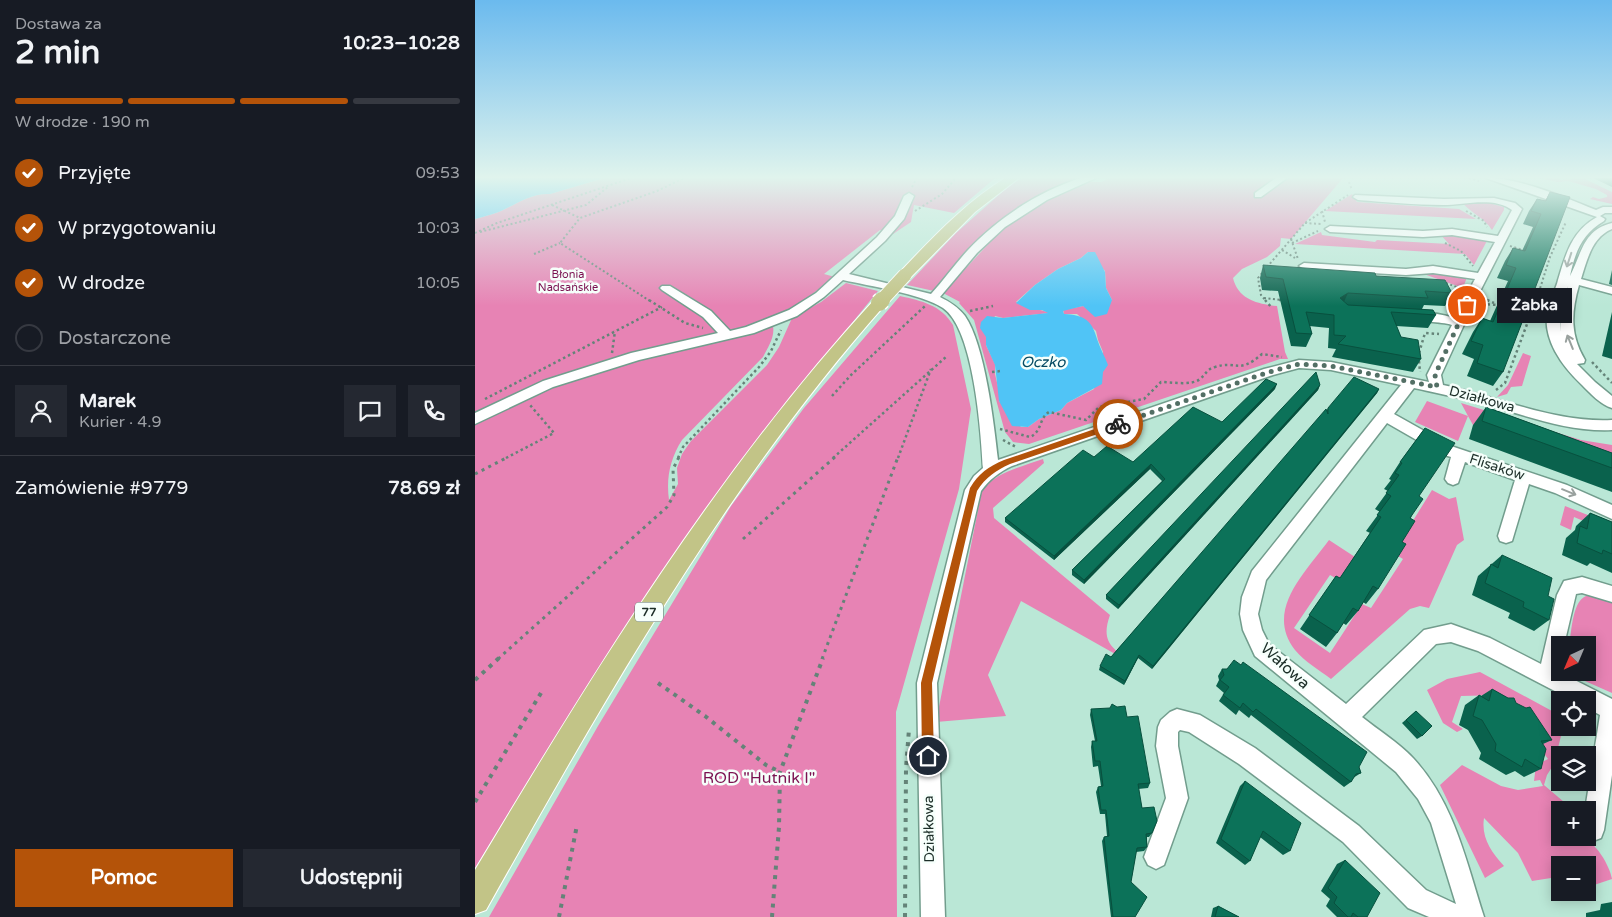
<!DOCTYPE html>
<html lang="pl">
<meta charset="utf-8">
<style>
body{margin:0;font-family:"Varela Round",sans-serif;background:#242831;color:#f1f3f6;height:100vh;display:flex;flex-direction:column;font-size:19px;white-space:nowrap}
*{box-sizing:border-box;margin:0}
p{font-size:16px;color:#9ea1a6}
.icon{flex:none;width:28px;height:28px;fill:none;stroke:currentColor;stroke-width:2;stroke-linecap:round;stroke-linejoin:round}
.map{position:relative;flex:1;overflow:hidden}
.panel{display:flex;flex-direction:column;background:#171b24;width:475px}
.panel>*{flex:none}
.needle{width:32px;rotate:224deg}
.controls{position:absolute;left:1076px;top:636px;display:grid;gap:10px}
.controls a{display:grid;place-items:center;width:45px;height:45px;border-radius:0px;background:#171b24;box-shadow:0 2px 12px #0003;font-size:25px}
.pin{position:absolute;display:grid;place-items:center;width:42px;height:42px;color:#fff;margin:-21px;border:2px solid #fff;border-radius:50%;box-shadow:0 1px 5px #0007}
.courier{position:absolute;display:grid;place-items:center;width:50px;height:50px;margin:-25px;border:4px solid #b45309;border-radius:50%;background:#fff;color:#222;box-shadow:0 1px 6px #0007}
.bubble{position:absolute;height:35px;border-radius:0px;background:#171b24;box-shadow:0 2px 12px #0003;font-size:16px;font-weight:800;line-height:35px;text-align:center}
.overview em{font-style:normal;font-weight:800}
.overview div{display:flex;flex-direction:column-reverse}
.overview{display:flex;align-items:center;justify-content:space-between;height:85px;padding:0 15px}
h1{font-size:32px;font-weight:800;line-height:38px}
.bar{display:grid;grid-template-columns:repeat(4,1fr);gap:8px 5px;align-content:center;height:60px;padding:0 15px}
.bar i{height:6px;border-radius:4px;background:#363941}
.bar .current{background:#b45309}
.bar p{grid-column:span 4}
.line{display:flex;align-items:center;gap:12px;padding:0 15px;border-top:1px solid #363941}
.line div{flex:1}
.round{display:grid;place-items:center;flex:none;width:52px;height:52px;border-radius:0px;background:#242831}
ol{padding:0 15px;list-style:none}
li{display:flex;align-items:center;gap:15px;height:55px}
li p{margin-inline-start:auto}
li .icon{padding:5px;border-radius:50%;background:#b45309;color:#fff;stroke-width:4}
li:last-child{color:#9ea1a6}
li i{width:28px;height:28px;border:2px solid #363941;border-radius:50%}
.primary-button{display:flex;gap:10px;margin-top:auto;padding:10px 15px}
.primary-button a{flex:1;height:58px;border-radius:0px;background:#b45309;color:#fff;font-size:20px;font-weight:800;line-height:58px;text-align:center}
.primary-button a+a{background:#242831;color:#f1f3f6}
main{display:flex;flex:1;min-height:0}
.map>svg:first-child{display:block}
</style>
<main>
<section class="panel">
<div class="overview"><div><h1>2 min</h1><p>Dostawa za</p></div><em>10:23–10:28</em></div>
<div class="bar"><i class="current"></i><i class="current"></i><i class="current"></i><i></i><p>W drodze · 190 m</p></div>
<ol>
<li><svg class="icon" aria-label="check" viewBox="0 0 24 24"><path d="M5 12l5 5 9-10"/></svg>Przyjęte<p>09:53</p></li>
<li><svg class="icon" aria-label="check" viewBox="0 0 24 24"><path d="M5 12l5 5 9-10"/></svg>W przygotowaniu<p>10:03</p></li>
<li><svg class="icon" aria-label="check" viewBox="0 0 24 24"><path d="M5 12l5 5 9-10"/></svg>W drodze<p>10:05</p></li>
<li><i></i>Dostarczone</li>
</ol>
<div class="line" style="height:90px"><a class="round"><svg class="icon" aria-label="person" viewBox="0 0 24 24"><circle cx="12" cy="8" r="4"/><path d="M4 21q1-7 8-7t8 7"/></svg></a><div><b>Marek</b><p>Kurier · 4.9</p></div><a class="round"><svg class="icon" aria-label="chat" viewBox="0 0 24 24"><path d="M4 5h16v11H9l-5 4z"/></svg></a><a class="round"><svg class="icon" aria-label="phone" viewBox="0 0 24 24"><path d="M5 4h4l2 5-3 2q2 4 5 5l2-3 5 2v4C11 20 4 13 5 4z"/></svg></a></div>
<div class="line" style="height:65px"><div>Zamówienie #9779</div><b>78.69 zł</b></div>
<div class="primary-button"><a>Pomoc</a><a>Udostępnij</a></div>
</section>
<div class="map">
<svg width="1137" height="917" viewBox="0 0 1137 917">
<rect width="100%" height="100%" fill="#bae7d6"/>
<g fill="#e783b4" fill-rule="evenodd">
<path d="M129,178H520L479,213L439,205L436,222L418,234L405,230L349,274L360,277L320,307L272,328L121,365L0,418V219C10,216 21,214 30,209C45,202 57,193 75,194Z"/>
<path d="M547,178H604L536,212L509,233L459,291L432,285L481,233L535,185Z"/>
<path d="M635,178H868L816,239L806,238L805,246L792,257L767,269L758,278C763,299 782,304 802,306L810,352L813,359H805L554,444L538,442L530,432L499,320L484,303L485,302L468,293L529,227L555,209L610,182H626ZM613,252L630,271L631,288L637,300L615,310L608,306L588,310L589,314H602L621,331L623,340L628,352L619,389L592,403L586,410L564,419L553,427H546L524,401V391L520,374V364L511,345V337L520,316L528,318L575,313C563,308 552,309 541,302L560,285L583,269L606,258Z"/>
<path d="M1065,178H1083L1086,180L1108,178L1137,192V204L1115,199L1118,197L1124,199L1132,197V195L1121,189L1093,181L1082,182Z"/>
<path d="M877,194L882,202L984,209L1001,219L850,211Z"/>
<path d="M986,201L1014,203L1029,207V210L1017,230C1009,217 995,213 986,201Z"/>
<path d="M846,232L847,235L900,242L902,240L974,244L964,233L1013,239L999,265L990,254L820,244Z"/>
<path d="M943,272L982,273L992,277L988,288Z"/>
<path d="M371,283L403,291C333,377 261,463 198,556C129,658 65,763 0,868V422L80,385L108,375L207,348L274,334L298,326C300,337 293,347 288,357L207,440C195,459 191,478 194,500L203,484L202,468L207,454L216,441L292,365L304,347L317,318L346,302Z"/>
<path d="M425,296C447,301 466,305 478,325L496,409L484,489L421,712L422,917H14L123,726L256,506L329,408Z"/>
<path d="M1048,353L1056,356L1047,386L1036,387L1032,394L1022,397L1033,385Z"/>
<path d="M952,401L993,416L986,403L1106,440L1137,445V472L998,425L993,416L983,441L940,422Z"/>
<path d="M568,459L569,463L518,508L519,518L635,615C625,643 638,648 658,664L546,601L513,675L531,716L461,722L507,490C522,472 546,467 568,459Z"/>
<path d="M957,490L974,499L981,497L989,540L982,545L954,608L945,606L935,609L856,679C844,670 829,661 820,650C789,610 831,572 854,540L880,557L864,580L855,575L819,628L855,653L887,604L896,608L928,559L918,553Z"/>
<path d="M1090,506L1133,523L1137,533L1099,517L1096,530L1085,525Z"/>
<path d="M1114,595L1137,602V693L1092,673L1112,672V645H1094C1097,631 1097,598 1114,595Z"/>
<path d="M1005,672L1077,711L1085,721V728H1088L1079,764L1072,775L1069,785L1089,802L1087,810H1085V838C1092,838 1099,836 1106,838C1120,840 1135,866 1137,879L1113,887L1112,865H1085V890L1076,878L1057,881L1043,853L1009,818C1006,837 1016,852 1029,866L1010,878L965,785L987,765L1026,786L1043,790L1068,786L1065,780L1059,781L1061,765L1073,759L1026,695L986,696L977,722L988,729L982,732L968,723L952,690L972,679Z"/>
</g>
<g fill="#50c4f6">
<path d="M0,178H129L75,194C57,193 45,202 30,209C21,214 10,216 0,219Z"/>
<path d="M613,252H620L630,272L631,288L637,300L632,314L620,317L608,306L588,311L589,314C609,315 617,320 622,339C625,348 630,357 633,365L628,372L627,384L592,403L586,410L564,419L553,427L537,426L524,401L520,365L511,345V337L505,328L506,322L512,316L528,318L573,313L567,310H555L541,303L560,285L583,269L606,258Z"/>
</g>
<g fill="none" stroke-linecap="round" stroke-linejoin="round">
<defs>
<g id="minor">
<path d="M606,178H621L572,200L530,227L502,253L465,297C475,302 483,307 490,316C510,345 519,424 523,460L789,369L824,360L856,362L954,382L952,375L977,325C966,321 942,323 935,317C943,309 969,315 980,318L1000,279L958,273L931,275L829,269L824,266L829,263L931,269L958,266L1003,273L1020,242L977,235L948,237L855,232L850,229L855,226L948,231L977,229L1023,236L1037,210C1019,196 988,205 968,205C940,205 911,202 883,200L878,197L880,195L969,199L1019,198L1040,203L1047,209L998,305L966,375L968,385C1024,397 1080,423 1137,420V430C1093,432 1052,416 1010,404C986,398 962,393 939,388L919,414L976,446L1092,485L1137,505V519L1080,493L1054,484L1037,541L1031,543L1025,541L1023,536L1040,480L990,462L983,483L978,485L973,483L970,479L976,457L966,454L912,423L791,580L783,614L787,630L794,644L871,704L949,630L976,624L1015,638L1066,664L1082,595L1089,581L1107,577L1137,586V602L1107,593L1101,594L1089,645H1085L1084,672L1137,699V775L1129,830L1126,838L1118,841L1110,838H1112V810H1110L1125,715L1112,708V700H1097L1003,651L976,642L961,644L887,717C903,730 923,742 938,758C979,802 991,861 1009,917H954L933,908L868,842L764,764L714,732L705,730L703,732V746L713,798L689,865L681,869L673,865L669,857L691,798L681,746L683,727L686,720L695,712L702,709L725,715L780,748L884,826L951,890L981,904L956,823L943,799L921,772L780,656L768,630L765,614L767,597L777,571L926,385L856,370L824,368L798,375L537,466C524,472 514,480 506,491L462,683L470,917H446L442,683L490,490L499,476L508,468C506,432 499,329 468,308C447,294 394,286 368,280L349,297L322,316L279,333L164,360L78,387L0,424V413L68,381L156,353L243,333L228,317L187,290L185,288L187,286H195L236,311L255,331L271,327L314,310L341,293L402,237L420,216L429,196L434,193L439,196L429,219L410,241L374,274L456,294C469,280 480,264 493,250C523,218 564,191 606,178Z"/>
<path d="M801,178H812L786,197H780V193Z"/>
<path d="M1011,178C1043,177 1091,198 1121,210L1128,207H1137V213H1130L1125,216L1130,219L1129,221C1107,234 1100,252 1095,276C1107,253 1108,230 1137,223V229C1117,237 1112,260 1106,279L1137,287V294L1104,285C1096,313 1095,335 1110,360L1109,363L1102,364L1120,382L1137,396V408C1126,405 1115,393 1107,385C1087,366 1066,338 1073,308C1075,298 1081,289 1083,280C1091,253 1097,231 1122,217ZM1093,286L1085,315L1086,332L1084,311Z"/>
</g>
<g id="major">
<path d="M530,178H544L500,212L435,278H425L423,275L425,272C457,238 490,203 530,178Z"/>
<path d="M404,299L409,300L411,303L409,306C249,487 129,700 11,910L0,914V870C119,671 242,471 399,300Z"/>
</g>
</defs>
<use href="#minor" stroke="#729d8d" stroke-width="3"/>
<use href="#major" stroke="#fff" stroke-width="2"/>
<g stroke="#648378" stroke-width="2" stroke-dasharray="2 2.5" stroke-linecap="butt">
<path d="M994,178L1004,181"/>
<path d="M874,182L877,190"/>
<path d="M437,187L442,178"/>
<path d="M77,205L105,218"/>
<path d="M440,211L467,194L481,178"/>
<path d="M847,211L850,222"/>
<path d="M991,211L1009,221L1012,227"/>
<path d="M830,223L847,224"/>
<path d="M5,232L111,205L134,186"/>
<path d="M0,233L22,223L156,178"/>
<path d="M816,239L823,259"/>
<path d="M817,243L843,231"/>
<path d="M970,243L986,251L998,266"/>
<path d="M1035,246L1048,250"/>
<path d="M807,250L820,258"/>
<path d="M59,254L85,243"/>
<path d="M792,267L830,223L873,195"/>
<path d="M787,273L783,278L786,295L791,301"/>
<path d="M971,283L987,289"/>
<path d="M789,298L807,300"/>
<path d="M1008,298L1014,301"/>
<path d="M175,301L85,243L105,218L182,191L209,178"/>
<path d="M1061,301L1075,257L1091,222"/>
</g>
<g stroke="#648378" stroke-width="2.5" stroke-dasharray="2.5 3" stroke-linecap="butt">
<path d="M174,300L210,323L228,328"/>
<path d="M790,300L797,308"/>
<path d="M804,300H807"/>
<path d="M1012,300L1019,303"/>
<path d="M1007,304L1024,305"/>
<path d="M495,311L518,306"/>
<path d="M137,353L140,331"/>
<path d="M944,353L950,333L964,334"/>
<path d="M944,361L945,372"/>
<path d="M1117,362L1137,383"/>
<path d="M517,372L526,371"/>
<path d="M1021,390L1030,383L1061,300"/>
<path d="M357,396L376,375L450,306"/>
<path d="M10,399L187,307"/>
<path d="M525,429L555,437C567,432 564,418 574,412L611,420L624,407L669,399L686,382C696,382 717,386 725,379C731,374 732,369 740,367C762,360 763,375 787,354L807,357"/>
<path d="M528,440L541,447"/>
<path d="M31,458L79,433L55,405"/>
<path d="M203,458L208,447L285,366L296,351L306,330"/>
<path d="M358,458L472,356"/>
<path d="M423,458L456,369"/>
</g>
<g stroke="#648378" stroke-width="3" stroke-dasharray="3 4.5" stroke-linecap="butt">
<path d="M0,474L33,457"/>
<path d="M268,539L360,457"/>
<path d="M23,659L192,507L199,495L198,469L204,457"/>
<path d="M347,659L423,457"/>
</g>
<g stroke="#648378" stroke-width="4" stroke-dasharray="4 5.5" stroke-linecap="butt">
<path d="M0,680L24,658"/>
<path d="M183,683L230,716L291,765L305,772"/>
<path d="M0,802L66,693"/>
<path d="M84,917L102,825"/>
<path d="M297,917L304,827L305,772L348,658"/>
<path d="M430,917L431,768L434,729"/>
</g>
<use href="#minor" fill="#fff" fill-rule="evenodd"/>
<use href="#major" fill="#c2c487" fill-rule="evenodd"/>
<defs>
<path id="major-bridge-far1" d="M406,301L430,275"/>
<path id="major-bridge" d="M404,303L407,300"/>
</defs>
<use href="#major-bridge-far1" stroke="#fff" stroke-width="15" stroke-linecap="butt"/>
<use href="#major-bridge" stroke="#fff" stroke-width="19" stroke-linecap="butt"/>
<use href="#major-bridge-far1" stroke="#c2c487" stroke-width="13"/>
<use href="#major-bridge" stroke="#c2c487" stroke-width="16"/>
</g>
<g fill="#0a624d">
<path d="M1118,178H1137V187Z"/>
<path d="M1075,192L1028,372L1018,386L992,376L999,359L987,354L998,332L1007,318L1015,321L1033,281L1022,278L1030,261L1038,248L1047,251L1058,227L1048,224L1054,211L1062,199L1070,201Z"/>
<path d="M788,265L901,276L977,293L970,306L949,305L947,309L961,315L953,328L921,326L926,337L946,359L938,372L857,357L861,349L853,348L854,328L834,326L837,334L831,347L816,346L803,291L787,290L785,278Z"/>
<path d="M1137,270V285L1134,284Z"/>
<path d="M1137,312V359L1127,356Z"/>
<path d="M845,385L843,390L643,609L631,599V595Z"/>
<path d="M800,389L609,584L597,575V570L687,481L675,469L579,560L530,522V518L619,457L658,462L747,422Z"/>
<path d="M904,389L902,393L677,669L663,658L649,685L624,670L625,666L636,657L852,410L853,408Z"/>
<path d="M1011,407L1137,453V492L994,439L998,425Z"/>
<path d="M950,428L944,496L927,542L903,589L891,604L888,602L883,611L871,625L868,623L862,633L851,647L825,629L861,576L865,578L895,533L891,531L905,512L900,509L913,491L909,489L916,480L914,479L925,462Z"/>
<path d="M1115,513L1137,522V573L1115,563L1112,566L1087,555L1091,538L1100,530L1101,526Z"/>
<path d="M1027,555L1073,596L1074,620L1059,631L1033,618L1035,613L997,595L1003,576Z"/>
<path d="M747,669L884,767L886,773L878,778L876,782L869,787L776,715L774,718L764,710L761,715L744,701L749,693L741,686L744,680L743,676Z"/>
<path d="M1017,689L1041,703L1077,740L1068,744L1066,769L1049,777L1040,771L1031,775L1004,759L1006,753L993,730L984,725L990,705L1004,695L1006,696Z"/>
<path d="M616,709L652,717L675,783L673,788L663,789L667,808L677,833L674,837H672V847L669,851L661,852L656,882L660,917H636L627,841L629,837L632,836L630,814H625L621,792L623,787L626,786L623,766L618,767L616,747L617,741H620L615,715Z"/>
<path d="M941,711L947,736L942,739L927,723Z"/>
<path d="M770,781L815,851L808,855L785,837L775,861L770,865L741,843L765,786Z"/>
<path d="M870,860L892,917H862L851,906L855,899L846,891L862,864Z"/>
<path d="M1137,902V917H1111V913L1125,910L1126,904Z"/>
<path d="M743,906L764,917H736L738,908Z"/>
</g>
<g fill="#08503e">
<path d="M873,293L867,306L865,298Z"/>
<path d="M802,384L800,389L609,584V580Z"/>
<path d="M845,385L843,390L643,609L644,605Z"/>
<path d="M904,389L902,393L677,669L678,666Z"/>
<path d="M676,464L675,469L579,560V556Z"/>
<path d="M664,655L663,658L649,685L650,681Z"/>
</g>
<g fill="#0c7259" stroke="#08503e">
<path d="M1075,192L1095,197L1028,372L1002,363L1008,345L996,341L1007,318L1018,322L1041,268L1031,265L1038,248L1050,251L1066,214L1056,211L1062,199L1071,201Z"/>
<path d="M788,265L900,273L901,276L970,280L977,293L950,291L953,298L873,293L865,298L873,305L958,310L961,315L916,312L926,337L943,340L946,359L863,344L871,336L859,335V315L831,312L837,334L821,333L808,279L791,277Z"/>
<path d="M841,372L845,385L644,605L631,595Z"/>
<path d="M879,377L904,389L678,666L664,655L650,681L625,666L631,654L636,657L851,409L853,414V408Z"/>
<path d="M791,379L802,384L609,580L597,570L690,479L676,464L579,556L530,518L608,450L619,457L632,446L658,462L718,407L747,422Z"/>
<path d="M1011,407L1137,453V468L1007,421Z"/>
<path d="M950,428L980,443L944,496L948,499L935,518L940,521L927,542L931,544L903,589L898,586L883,611L878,608L862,633L834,615L861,576L865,578L906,517L902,515L916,496L911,493L924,475L920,473L927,463L925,462Z"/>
<path d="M1115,513L1137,522V554L1128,550L1127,554L1102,543L1105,526L1112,529Z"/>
<path d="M1027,555L1077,578L1073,596L1079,599L1074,620L1048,607L1049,602L1010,583L1016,564L1023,568Z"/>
<path d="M759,660L766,665L768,662L892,752L884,767L886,773L881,774L876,782L781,709L778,712L768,703L765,708L748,695L754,687L745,680L749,675L747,669H752Z"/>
<path d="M1017,689L1033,698H1039L1041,703L1051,708L1055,707L1077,740L1066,741L1071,749L1066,769L1050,759L1047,767L1020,751L1021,744L1007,720L998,716L1004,695L1014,701Z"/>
<path d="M637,704L642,707L650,706L652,717L663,716L675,783L663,784L667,808L679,807L682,821L677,833L671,834L672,847L662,848L656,882L672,897L660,917H638L629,837L634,836L631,810H626L623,787L628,786L625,761H620L617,741H622L616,709L635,708Z"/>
<path d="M941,711L957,726L947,736L931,720Z"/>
<path d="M770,781L826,823L815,851L788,831L775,861L746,839Z"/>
<path d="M870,860L905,893L892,917H883L878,913L876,917H873L859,903L862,897L853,888Z"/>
<path d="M743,906L764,917H740Z"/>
</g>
<defs><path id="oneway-shaft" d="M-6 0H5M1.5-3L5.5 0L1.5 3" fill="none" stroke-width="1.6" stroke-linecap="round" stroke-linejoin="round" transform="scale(1.25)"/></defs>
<g stroke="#99a19e">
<use href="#oneway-shaft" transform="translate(1094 260) rotate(108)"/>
<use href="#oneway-shaft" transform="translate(1095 342) rotate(-112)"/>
<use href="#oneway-shaft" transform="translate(1094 492) rotate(22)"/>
</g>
<linearGradient id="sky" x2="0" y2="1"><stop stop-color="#6bbaee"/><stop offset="0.58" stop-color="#e0f4ed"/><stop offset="1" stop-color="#e0f4ed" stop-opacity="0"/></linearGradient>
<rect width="1137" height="306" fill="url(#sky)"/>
<path fill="#b45309" d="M643,421L647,424L646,426L535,464C520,471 511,477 502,491L457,683L459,756L457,760L453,762L449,760L447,756L446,683L495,488C504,473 513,467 529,460Z"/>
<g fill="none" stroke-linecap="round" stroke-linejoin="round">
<path stroke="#536f65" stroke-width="5" stroke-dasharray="0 9" d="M643,424L794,372L824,364L856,366L962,387L960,375L992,305"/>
</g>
<g text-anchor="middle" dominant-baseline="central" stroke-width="5" stroke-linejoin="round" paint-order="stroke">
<g font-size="11" fill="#7b1251" stroke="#f6fffb">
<text x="93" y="274">Błonia<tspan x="93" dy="13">Nadsańskie</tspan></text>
</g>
<rect fill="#f6fffb" stroke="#5d6d67" stroke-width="1" x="160" y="602.5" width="28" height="19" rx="4"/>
<g font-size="12" font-weight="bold" fill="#1c2e28">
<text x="174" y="612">77</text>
</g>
<g font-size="14" fill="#1c2e28" stroke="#f6fffb">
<text transform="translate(1007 399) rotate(15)">Działkowa</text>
<text transform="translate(1022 467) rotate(18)">Flisaków</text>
<text transform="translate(454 829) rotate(-91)">Działkowa</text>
</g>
<g font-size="15" font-style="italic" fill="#044a63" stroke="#f6fffb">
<text x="568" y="362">Oczko</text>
</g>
<g font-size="16" fill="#1c2e28" stroke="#f6fffb">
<text transform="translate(810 666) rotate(42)">Wałowa</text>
</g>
<g font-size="16" fill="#7b1251" stroke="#f6fffb">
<text x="284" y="778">ROD "Hutnik I"</text>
</g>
</g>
</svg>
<div class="controls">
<a><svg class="needle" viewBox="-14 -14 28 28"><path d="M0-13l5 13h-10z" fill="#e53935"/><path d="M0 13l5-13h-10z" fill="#9ea1a6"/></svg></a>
<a><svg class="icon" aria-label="locate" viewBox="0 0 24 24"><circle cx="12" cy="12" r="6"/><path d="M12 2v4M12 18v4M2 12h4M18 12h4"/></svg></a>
<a><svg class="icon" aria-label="layers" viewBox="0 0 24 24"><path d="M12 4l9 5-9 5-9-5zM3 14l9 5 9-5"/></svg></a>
<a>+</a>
<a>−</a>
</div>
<div class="pin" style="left:992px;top:305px;background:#ea580c"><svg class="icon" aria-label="bag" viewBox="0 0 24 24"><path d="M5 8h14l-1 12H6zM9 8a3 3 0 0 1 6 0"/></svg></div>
<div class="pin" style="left:453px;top:756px;background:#1f2937"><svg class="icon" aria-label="home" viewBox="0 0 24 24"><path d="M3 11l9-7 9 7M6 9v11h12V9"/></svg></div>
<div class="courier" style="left:643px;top:424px"><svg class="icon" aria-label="bike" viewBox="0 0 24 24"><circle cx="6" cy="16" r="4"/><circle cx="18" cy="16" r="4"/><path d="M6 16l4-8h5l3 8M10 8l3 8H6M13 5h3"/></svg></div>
<div class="bubble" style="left:1022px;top:288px;width:75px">Żabka</div>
</div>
</main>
